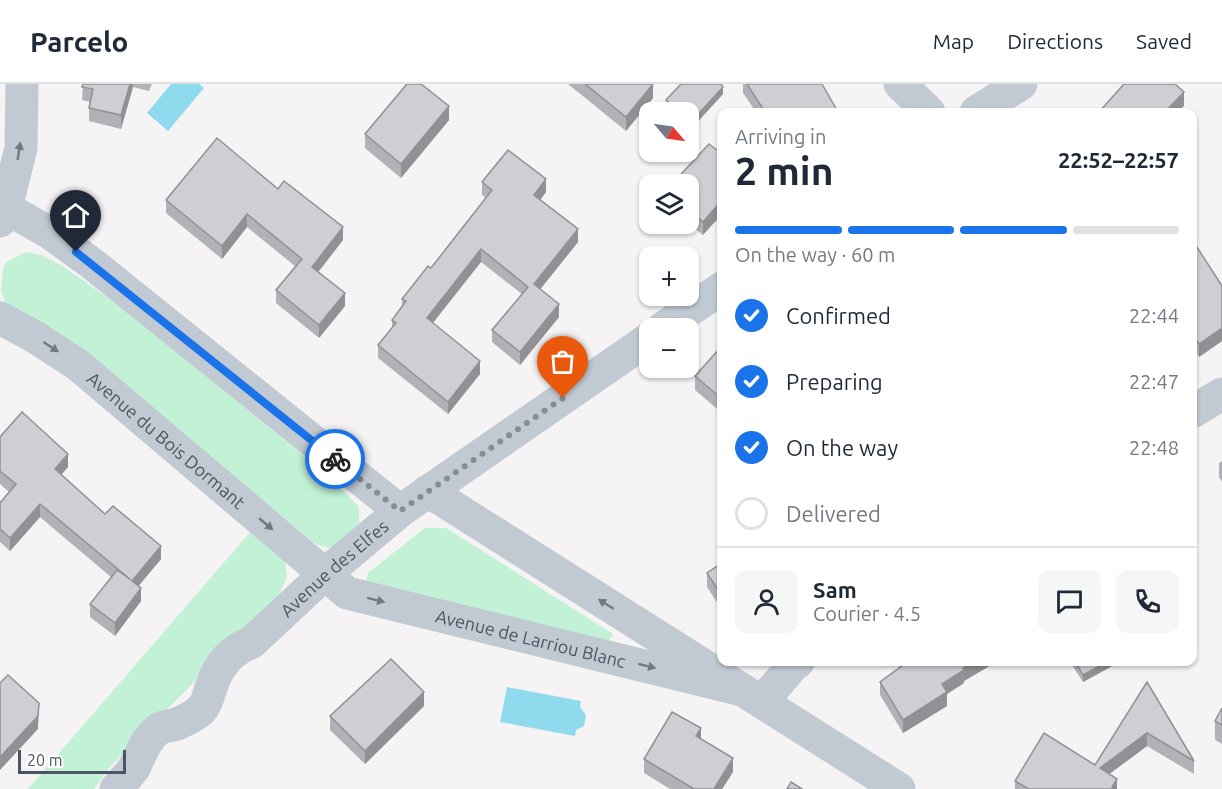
<!DOCTYPE html>
<meta charset="utf-8">
<style>
body{margin:0;font-family:Ubuntu,sans-serif;background:#f6f6f7;color:#1f2937;height:100vh;display:flex;flex-direction:column;font-size:22px;white-space:nowrap}
*{box-sizing:border-box;margin:0}
p{font-size:20px;color:#747a83}
.icon{flex:none;width:33px;height:33px;fill:none;stroke:currentColor;stroke-width:2;stroke-linecap:round;stroke-linejoin:round}
.map{position:relative;flex:1;overflow:hidden}
.sheet{position:absolute;left:717px;top:24px;width:480px;height:558px;display:flex;flex-direction:column;background:#fff;border-radius:12px;box-shadow:0 2px 4px #0004}
.sheet>*{flex:none}
.needle{width:39px;rotate:119deg}
.controls{position:absolute;left:639px;top:18px;display:grid;gap:12px}
.controls a{display:grid;place-items:center;width:60px;height:60px;border-radius:12px;background:#fff;box-shadow:0 2px 4px #0004;font-size:30px}
.scale{position:absolute;left:18px;bottom:15px;width:108px;box-sizing:border-box;padding-left:6px;border:3px solid #4a5661;border-top:0;font-size:16px;line-height:21px;white-space:nowrap;color:#4a5661;-webkit-text-stroke:4px #fff;paint-order:stroke}
.pin{position:absolute;display:grid;place-items:center;width:51px;height:51px;color:#fff;margin:-62px -26px;border-radius:50% 50% 50% 0;rotate:-45deg;box-shadow:0 0 6px #0007}
.pin .icon{rotate:45deg}
.courier{position:absolute;display:grid;place-items:center;width:60px;height:60px;margin:-30px;border:4px solid #1a73e8;border-radius:50%;background:#fff;color:#222;box-shadow:0 2px 8px #0007}
.head em{font-style:normal;font-weight:600}
.head div{display:flex;flex-direction:column-reverse}
.head{display:flex;align-items:center;justify-content:space-between;height:102px;padding:0 18px}
h1{font-size:39px;font-weight:600;line-height:45px}
.bar{display:grid;grid-template-columns:repeat(4,1fr);gap:9px 6px;align-content:center;height:72px;padding:0 18px}
.bar i{height:8px;border-radius:4px;background:#e0e1e3}
.bar .selected{background:#1a73e8}
.bar p{grid-column:span 4}
.line{display:flex;align-items:center;gap:15px;padding:0 18px;border-top:2px solid #e0e1e3}
.line div{flex:1}
.round{display:grid;place-items:center;flex:none;width:63px;height:63px;border-radius:12px;background:#f6f6f7}
ol{padding:0 18px;list-style:none}
li{display:flex;align-items:center;gap:18px;height:66px}
li p{margin-inline-start:auto}
li .icon{padding:6px;border-radius:50%;background:#1a73e8;color:#fff;stroke-width:4}
li:last-child{color:#747a83}
li i{width:33px;height:33px;border:3px solid #e0e1e3;border-radius:50%}
header{display:flex;align-items:center;gap:36px;box-sizing:border-box;height:84px;padding:0 30px;background:#fff;border-bottom:2px solid #e0e1e3}
header strong{font-size:28px}
nav{display:flex;gap:33px;margin-inline-start:auto;font-size:21px}
.map>svg:first-child{display:block}
</style>
<header>
<strong>Parcelo</strong>
<nav><a>Map</a><a>Directions</a><a>Saved</a></nav>
</header>
<div class="map">
<svg width="1222" height="705" viewBox="0 0 1222 705">
<rect width="100%" height="100%" fill="#f5f3f3"/>
<g fill="#c3f1d5">
<path d="M26,168L42,171L61,181L124,225L331,394L359,423V445L334,465L317,461L76,263L9,223L4,216L1,206L3,184L6,178Z"/>
<path d="M425,444H446L613,550L606,561L365,502L368,489Z"/>
<path d="M252,446L285,476L287,493L278,513L110,683L94,705H28Z"/>
</g>
<g fill="#90daee">
<path d="M171,0H199L204,4L168,47L147,29Z"/>
<path d="M507,603L581,617L580,623L586,631L584,642L576,646L575,652L500,638Z"/>
</g>
<g fill="none" stroke-linecap="round" stroke-linejoin="round">
<g stroke="#c1cad2" stroke-width="33">
<path d="M900,0L929,28"/>
<path d="M976,28L1021,0"/>
<path d="M0,123L6,124L50,149L90,178L400,427"/>
<path d="M0,137L6,124L21,64L22,0"/>
<path id="s1" d="M0,234L35,253L78,281L347,509L742,606"/>
<path d="M663,244L722,204"/>
<path d="M1192,328L1222,310"/>
<path d="M428,407L899,705"/>
<path d="M762,618L794,580L798,578"/>
<path id="s2" d="M116,705C122,698 129,691 134,684C141,670 146,654 159,645C164,642 171,642 177,640C184,637 195,631 201,626C208,619 208,610 212,601C219,580 231,566 251,559L325,490L400,427L650,254"/>
</g>
</g>
<g fill="#b0b2b7">
<path d="M83,0H152L149,7L133,3L121,45L89,37V24L90,18L82,16Z"/>
<path d="M568,0H653V14L626,47Z"/>
<path d="M743,0H822L838,28H756L743,9Z"/>
<path d="M723,10L691,45L688,43V28H672L666,23V16Z"/>
<path d="M449,36L401,94L365,64V50Z"/>
<path d="M722,70L703,151L688,139V100Z"/>
<path d="M482,98L546,108L540,116L578,158L540,205L559,233L520,281L492,258V246L522,210L481,178L433,239L480,290L448,330L378,274V261L392,244V236L402,222V215L431,184L486,114L482,111Z"/>
<path d="M278,105L343,156L318,188L345,222L319,254L276,219V206L295,182L247,143L222,175L166,129V116Z"/>
<path d="M1192,161L1222,202V257L1199,273L1192,262Z"/>
<path d="M722,262V329L695,306V292Z"/>
<path d="M0,353L68,383L61,391L105,430L161,475L138,502L141,517L115,552L90,533V520L111,493L40,433L10,467L0,458V419L9,408L0,400Z"/>
<path d="M1222,377V398L1219,393V379Z"/>
<path d="M722,479V526L707,503V489Z"/>
<path d="M899,578H996L964,597V599L947,610V622L903,649L880,611V598L899,584Z"/>
<path d="M1070,578H1114V581L1083,598Z"/>
<path d="M1147,598L1194,677V690L1147,662L1109,690L1117,705H1015V697L1095,681Z"/>
<path d="M424,622L365,680L330,646V632Z"/>
<path d="M1222,624V660L1215,656V637Z"/>
<path d="M644,675L733,688L722,705H670L644,689Z"/>
</g>
<g fill="#909195">
<path d="M130,0H133V3L121,45V31Z"/>
<path d="M653,0V14L626,47V33Z"/>
<path d="M723,3V10L691,45V38Z"/>
<path d="M1184,8V22L1177,28H1165Z"/>
<path d="M449,22V36L401,94V80Z"/>
<path d="M546,95V108L534,124V111Z"/>
<path d="M722,116V130L703,151V138Z"/>
<path d="M247,130V143L222,175V162Z"/>
<path d="M343,143V156L312,196V183Z"/>
<path d="M578,145V158L534,213V200Z"/>
<path d="M481,165V178L427,246V234Z"/>
<path d="M345,209V222L319,254V241Z"/>
<path d="M559,220V233L520,281V268Z"/>
<path d="M1222,244V257L1199,273V260Z"/>
<path d="M480,277V290L448,330V318Z"/>
<path d="M68,370V383L55,398V385Z"/>
<path d="M40,420V433L10,467V454Z"/>
<path d="M161,462V475L132,510V497Z"/>
<path d="M141,504V517L115,552V539Z"/>
<path d="M973,578H996L964,597V599L947,610V622L903,649V636L942,600L963,584Z"/>
<path d="M1107,578H1114V581L1083,598V591Z"/>
<path d="M424,608V622L365,680V667Z"/>
<path d="M39,619L38,645L0,686V673Z"/>
<path d="M701,644V657L696,652Z"/>
<path d="M1147,649V662L1100,697V684Z"/>
<path d="M733,674V688L722,705H714Z"/>
<path d="M1117,695V705H1112V703Z"/>
</g>
<g fill="#cdcfd5" stroke="#909195" stroke-width="1.5">
<path d="M83,0H130L121,31L89,24L93,5L82,3Z"/>
<path d="M407,0H421L449,22L401,80L365,50Z"/>
<path d="M585,0H653L626,33Z"/>
<path d="M681,0H721L723,3L691,38L688,35V28H681L666,16Z"/>
<path d="M747,0H822L838,28H765Z"/>
<path d="M1124,0H1175L1184,8L1165,28H1099Z"/>
<path d="M217,54L278,105L284,97L343,143L312,183L345,209L319,241L276,206L302,175L247,130L222,162L166,116Z"/>
<path d="M709,60L722,70V116L703,138L688,126V100H672Z"/>
<path d="M508,66L546,95L534,111L578,145L534,200L559,220L520,268L492,246L528,203L481,165L427,234L480,277L448,318L378,261L396,239L392,236L406,217L402,215L428,182L431,184L492,106L482,98Z"/>
<path d="M1195,160L1222,202V244L1199,260L1192,249V161Z"/>
<path d="M722,262V315L695,292Z"/>
<path d="M22,328L68,370L55,385L105,430L113,422L161,462L132,497L141,504L115,539L90,520L117,486L131,496L40,420L10,454L0,445V419L16,400L0,387V353Z"/>
<path d="M722,479V512L707,489Z"/>
<path d="M391,575L424,608L365,667L330,632Z"/>
<path d="M901,578H973L963,584L964,586L942,600L947,608L903,636L880,598L903,581Z"/>
<path d="M1075,578H1107L1083,591Z"/>
<path d="M8,591L39,619L38,632L0,673V599Z"/>
<path d="M1147,598L1194,677L1147,649L1100,684L1117,695L1112,703L1115,705H1029L1015,697L1044,649L1095,681Z"/>
<path d="M1222,624V641L1215,637Z"/>
<path d="M672,628L701,644L696,652L733,674L714,705H694L644,675Z"/>
<path d="M791,698L802,705H787Z"/>
</g>
<defs><path id="oneway-solid" d="M-6-.8H1V-3.2L6.5 0L1 3.2V.8H-6Z" transform="scale(1.5)"/></defs>
<g fill="#6e7983">
<use href="#oneway-solid" transform="translate(19 67) rotate(-81)"/>
<use href="#oneway-solid" transform="translate(51 263) rotate(33)"/>
<use href="#oneway-solid" transform="translate(266 440) rotate(40)"/>
<use href="#oneway-solid" transform="translate(376 516) rotate(14)"/>
<use href="#oneway-solid" transform="translate(606 520) rotate(-148)"/>
<use href="#oneway-solid" transform="translate(647 582) rotate(14)"/>
</g>
<g fill="none" stroke-linecap="round" stroke-linejoin="round">
<path stroke="#868d94" stroke-width="6" stroke-dasharray="0 10.8" d="M335,375L400,427L563,314"/>
<path stroke="#1a73e8" stroke-width="8" d="M76,168L335,375"/>
</g>
<g text-anchor="middle" dominant-baseline="central" stroke-width="5" stroke-linejoin="round" paint-order="stroke">
<g font-size="18" fill="#4a5661" stroke="#fff">
<text stroke="none"><textPath href="#s1" startOffset="207">Avenue du Bois Dormant</textPath></text>
<text stroke="none"><textPath href="#s2" startOffset="320">Avenue des Elfes</textPath></text>
<text stroke="none"><textPath href="#s1" startOffset="633">Avenue de Larriou Blanc</textPath></text>
</g>
</g>
</svg>
<div class="controls">
<a><svg class="needle" viewBox="-14 -14 28 28"><path d="M0-13l5 13h-10z" fill="#e53935"/><path d="M0 13l5-13h-10z" fill="#747a83"/></svg></a>
<a><svg class="icon" aria-label="layers" viewBox="0 0 24 24"><path d="M12 4l9 5-9 5-9-5zM3 14l9 5 9-5"/></svg></a>
<a>+</a>
<a>−</a>
</div>
<div class="scale">20 m</div>
<div class="pin" style="left:563px;top:314px;background:#ea580c"><svg class="icon" aria-label="bag" viewBox="0 0 24 24"><path d="M5 8h14l-1 12H6zM9 8a3 3 0 0 1 6 0"/></svg></div>
<div class="pin" style="left:76px;top:168px;background:#1f2937"><svg class="icon" aria-label="home" viewBox="0 0 24 24"><path d="M3 11l9-7 9 7M6 9v11h12V9"/></svg></div>
<div class="courier" style="left:335px;top:375px"><svg class="icon" aria-label="bike" viewBox="0 0 24 24"><circle cx="6" cy="16" r="4"/><circle cx="18" cy="16" r="4"/><path d="M6 16l4-8h5l3 8M10 8l3 8H6M13 5h3"/></svg></div>
<section class="sheet">
<div class="head"><div><h1>2 min</h1><p>Arriving in</p></div><em>22:52–22:57</em></div>
<div class="bar"><i class="selected"></i><i class="selected"></i><i class="selected"></i><i></i><p>On the way · 60 m</p></div>
<ol>
<li><svg class="icon" aria-label="check" viewBox="0 0 24 24"><path d="M5 12l5 5 9-10"/></svg>Confirmed<p>22:44</p></li>
<li><svg class="icon" aria-label="check" viewBox="0 0 24 24"><path d="M5 12l5 5 9-10"/></svg>Preparing<p>22:47</p></li>
<li><svg class="icon" aria-label="check" viewBox="0 0 24 24"><path d="M5 12l5 5 9-10"/></svg>On the way<p>22:48</p></li>
<li><i></i>Delivered</li>
</ol>
<div class="line" style="height:108px"><a class="round"><svg class="icon" aria-label="person" viewBox="0 0 24 24"><circle cx="12" cy="8" r="4"/><path d="M4 21q1-7 8-7t8 7"/></svg></a><div><b>Sam</b><p>Courier · 4.5</p></div><a class="round"><svg class="icon" aria-label="chat" viewBox="0 0 24 24"><path d="M4 5h16v11H9l-5 4z"/></svg></a><a class="round"><svg class="icon" aria-label="phone" viewBox="0 0 24 24"><path d="M5 4h4l2 5-3 2q2 4 5 5l2-3 5 2v4C11 20 4 13 5 4z"/></svg></a></div>
</section>
</div>
